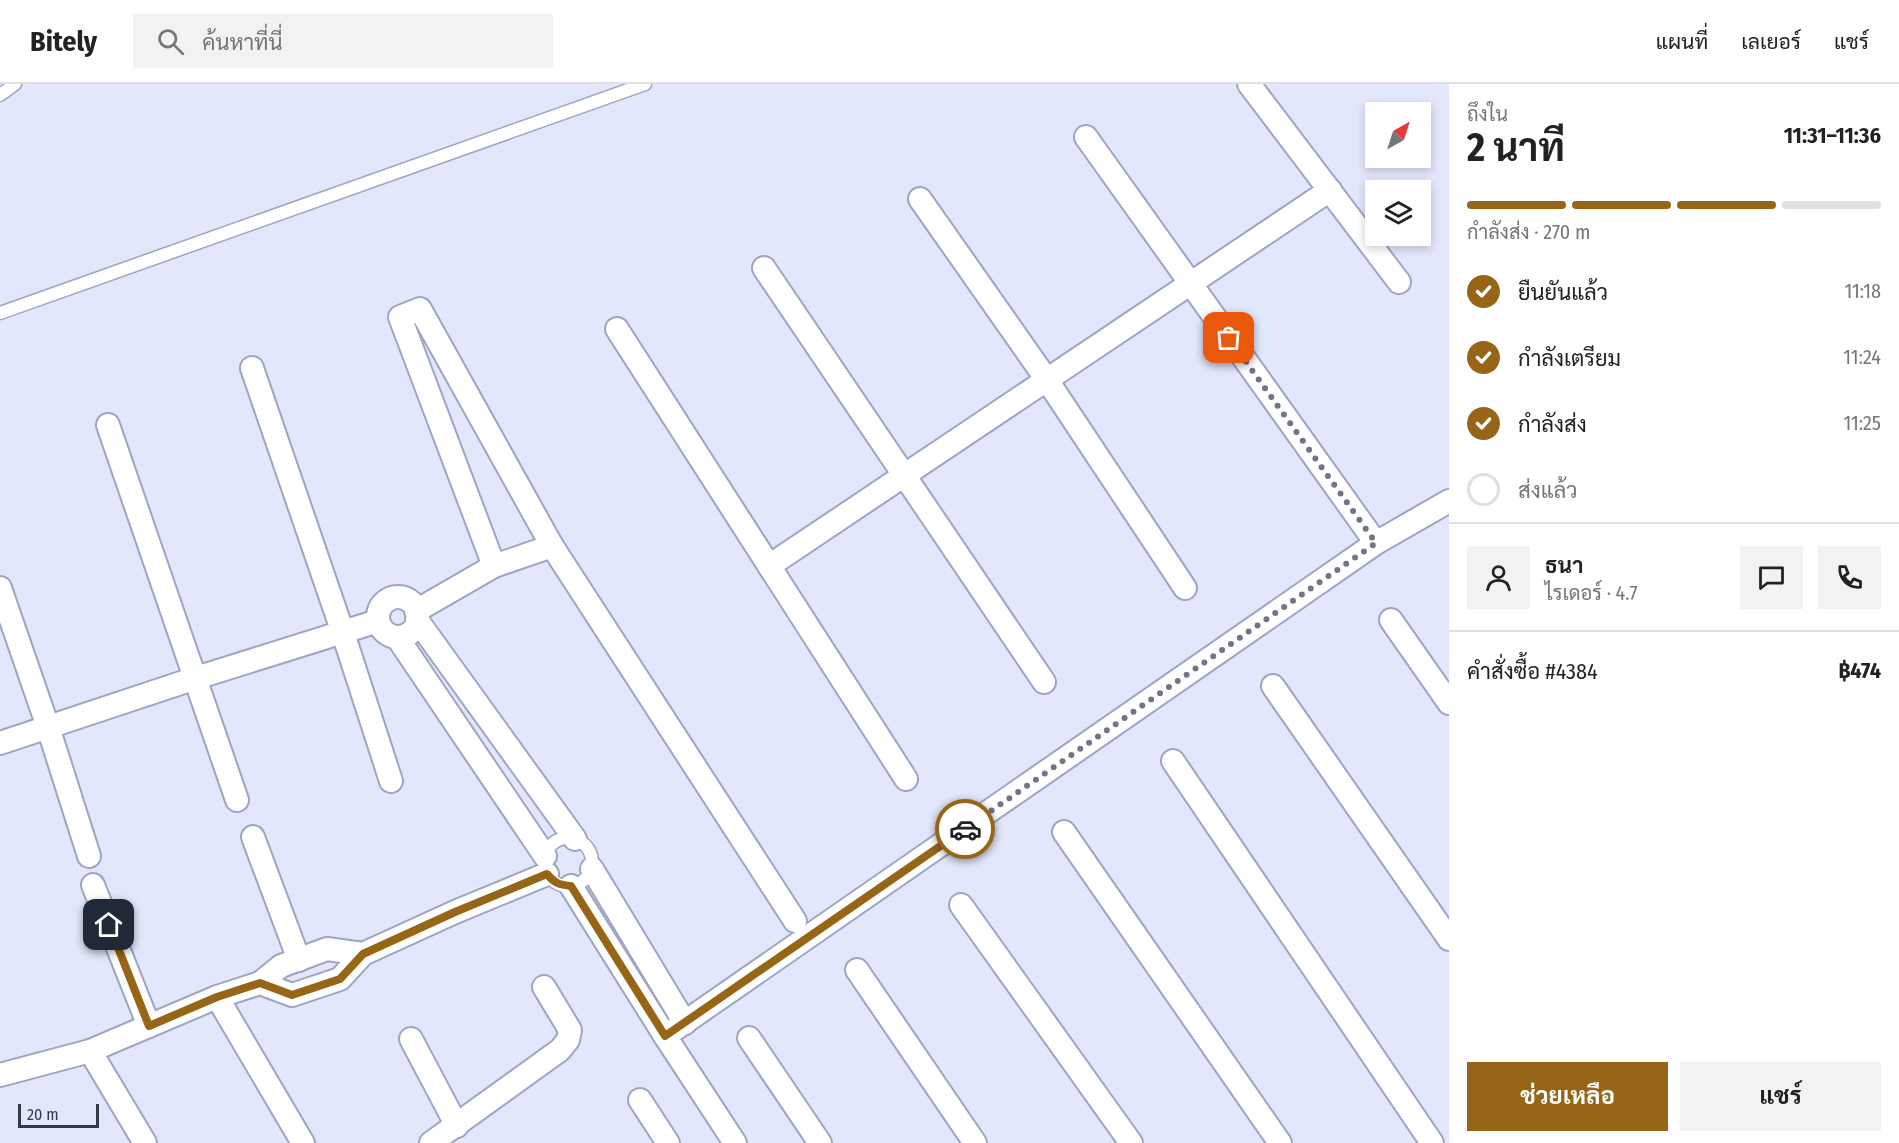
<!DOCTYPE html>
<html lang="th">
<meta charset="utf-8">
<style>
body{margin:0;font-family:"Fira Sans Condensed",Sarabun,sans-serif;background:#f2f2f2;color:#222;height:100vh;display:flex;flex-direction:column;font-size:22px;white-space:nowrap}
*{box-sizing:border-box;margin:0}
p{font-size:20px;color:#767676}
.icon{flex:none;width:33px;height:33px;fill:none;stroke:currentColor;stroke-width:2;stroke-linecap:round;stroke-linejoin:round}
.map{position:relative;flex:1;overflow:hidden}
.sheet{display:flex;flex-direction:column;background:#fff;width:450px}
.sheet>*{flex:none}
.needle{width:39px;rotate:39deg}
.tools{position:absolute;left:1365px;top:18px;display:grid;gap:12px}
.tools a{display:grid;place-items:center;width:66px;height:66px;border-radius:0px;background:#fff;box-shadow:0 3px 9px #0003;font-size:30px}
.scale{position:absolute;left:18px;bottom:15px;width:81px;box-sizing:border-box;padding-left:6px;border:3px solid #353845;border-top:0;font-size:16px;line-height:21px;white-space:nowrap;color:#353845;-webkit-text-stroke:4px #e2e7fb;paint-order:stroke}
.pin{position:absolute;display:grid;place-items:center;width:51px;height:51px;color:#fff;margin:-26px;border-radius:12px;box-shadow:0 3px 9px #0006}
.courier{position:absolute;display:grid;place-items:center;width:60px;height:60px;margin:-30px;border:4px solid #966616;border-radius:50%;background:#fff;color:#222;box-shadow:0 2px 8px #0007}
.overview em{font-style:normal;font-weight:700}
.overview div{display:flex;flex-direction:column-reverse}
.overview{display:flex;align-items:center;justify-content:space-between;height:102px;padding:0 18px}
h1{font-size:39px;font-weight:700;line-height:45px}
.bar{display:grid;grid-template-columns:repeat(4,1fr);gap:9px 6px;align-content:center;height:72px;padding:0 18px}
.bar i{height:8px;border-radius:4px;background:#e0e0e0}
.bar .selected{background:#966616}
.bar p{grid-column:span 4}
.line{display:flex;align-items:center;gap:15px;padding:0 18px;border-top:2px solid #e0e0e0}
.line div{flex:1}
.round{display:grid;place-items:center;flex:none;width:63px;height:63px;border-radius:0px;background:#f2f2f2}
ol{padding:0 18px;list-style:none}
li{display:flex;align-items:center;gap:18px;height:66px}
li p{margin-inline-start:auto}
li .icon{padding:6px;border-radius:50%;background:#966616;color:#fff;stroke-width:4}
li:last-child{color:#767676}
li i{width:33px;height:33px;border:3px solid #e0e0e0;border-radius:50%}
.cta{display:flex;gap:12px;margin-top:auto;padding:12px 18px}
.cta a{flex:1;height:69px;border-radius:0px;background:#966616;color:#fff;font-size:24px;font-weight:700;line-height:69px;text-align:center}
.cta a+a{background:#f2f2f2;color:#222}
header{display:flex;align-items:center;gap:36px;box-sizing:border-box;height:84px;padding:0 30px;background:#fff;border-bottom:2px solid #e0e0e0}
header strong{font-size:28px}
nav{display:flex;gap:33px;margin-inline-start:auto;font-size:21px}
.search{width:420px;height:54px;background:#f2f2f2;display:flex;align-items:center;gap:15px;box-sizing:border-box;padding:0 21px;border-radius:0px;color:#767676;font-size:22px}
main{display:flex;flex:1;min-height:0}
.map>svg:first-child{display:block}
</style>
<header>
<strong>Bitely</strong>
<div class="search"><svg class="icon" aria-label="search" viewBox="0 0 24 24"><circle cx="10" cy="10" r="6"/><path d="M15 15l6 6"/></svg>ค้นหาที่นี่</div>
<nav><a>แผนที่</a><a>เลเยอร์</a><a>แชร์</a></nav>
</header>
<main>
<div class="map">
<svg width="1449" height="1059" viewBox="0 0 1449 1059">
<rect width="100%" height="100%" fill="#e2e7fb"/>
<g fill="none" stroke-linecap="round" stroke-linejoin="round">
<defs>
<g id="service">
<path d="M0,11L15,0"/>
<path d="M0,229L645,0"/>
<circle cx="568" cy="778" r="24"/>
</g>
<g id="minor">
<path d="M1249,0L1399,198"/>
<path d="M1086,53L1376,459"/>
<path d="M920,115L1047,296L1185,504"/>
<path d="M764,184L1044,598"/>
<path d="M617,245L906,695"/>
<path d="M252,284L343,549L391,697"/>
<path d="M108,341L237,716"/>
<path d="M494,482L400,233L420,225L552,462L795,837"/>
<path d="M769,482L1330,106"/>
<path d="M0,504L48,643L89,772"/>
<circle cx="398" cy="533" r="20"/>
<path d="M416,527L494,482L552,462"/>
<path d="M417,536L575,755"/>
<path d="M1391,536L1449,619"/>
<path d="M397,553L545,772"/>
<path d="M1273,602L1449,855"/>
<path d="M0,659L196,594L378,537"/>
<path d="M1173,677L1432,1059"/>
<path d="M1064,748L1280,1059"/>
<path d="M253,753L299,876"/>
<path d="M592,785L685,939"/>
<path d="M93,801L149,942"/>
<path d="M571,802L665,952L735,1059"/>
<path d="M961,821L1131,1059"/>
<path d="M857,886L975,1059"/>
<path d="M260,899L292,911L340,895L363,870L455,828L547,790"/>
<path d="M217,913L303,1059"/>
<path d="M665,952L1376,459L1449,417"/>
<path d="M749,954L820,1059"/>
<path d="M411,955L457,1042"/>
<path d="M90,967L145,1059"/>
<path d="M0,991L90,967L217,913L260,899L281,882L327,865L363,870"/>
<path d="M640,1016L668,1059"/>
<path d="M431,1059L560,966L568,956L570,946L544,903"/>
</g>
</defs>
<use href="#service" stroke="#9da4c4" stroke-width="15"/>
<use href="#minor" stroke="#9da4c4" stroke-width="26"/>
<use href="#service" stroke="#fff" stroke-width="12"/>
<use href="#minor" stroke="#fff" stroke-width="22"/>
</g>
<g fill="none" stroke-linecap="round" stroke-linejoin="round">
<path stroke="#727585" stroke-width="6" stroke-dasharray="0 10.8" d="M965,745L1376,459L1229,254"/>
<path stroke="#966616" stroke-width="8" d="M109,841L149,942L217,913L260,899L292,911L340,895L363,870L455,828L547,790C554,799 560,801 571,802L665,952L965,745"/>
</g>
</svg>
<div class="tools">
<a><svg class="needle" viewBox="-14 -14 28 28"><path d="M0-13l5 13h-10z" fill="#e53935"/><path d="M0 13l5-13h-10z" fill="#767676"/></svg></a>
<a><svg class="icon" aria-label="layers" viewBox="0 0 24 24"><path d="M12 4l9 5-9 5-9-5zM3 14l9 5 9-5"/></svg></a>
</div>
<div class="scale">20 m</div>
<div class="pin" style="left:1229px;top:254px;background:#ea580c"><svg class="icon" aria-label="bag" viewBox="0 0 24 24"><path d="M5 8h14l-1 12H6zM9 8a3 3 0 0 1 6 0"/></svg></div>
<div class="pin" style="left:109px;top:841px;background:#1f2937"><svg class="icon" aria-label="home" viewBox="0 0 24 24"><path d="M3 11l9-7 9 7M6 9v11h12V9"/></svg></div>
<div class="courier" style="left:965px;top:745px"><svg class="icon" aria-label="car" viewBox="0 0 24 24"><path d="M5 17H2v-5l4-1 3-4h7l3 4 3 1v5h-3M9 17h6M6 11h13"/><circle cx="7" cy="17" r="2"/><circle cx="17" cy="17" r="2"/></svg></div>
</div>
<section class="sheet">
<div class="overview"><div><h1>2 นาที</h1><p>ถึงใน</p></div><em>11:31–11:36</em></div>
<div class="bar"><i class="selected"></i><i class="selected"></i><i class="selected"></i><i></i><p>กำลังส่ง · 270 m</p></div>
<ol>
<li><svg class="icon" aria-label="check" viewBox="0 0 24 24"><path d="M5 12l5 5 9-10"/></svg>ยืนยันแล้ว<p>11:18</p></li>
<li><svg class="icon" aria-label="check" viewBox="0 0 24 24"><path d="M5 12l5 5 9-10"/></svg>กำลังเตรียม<p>11:24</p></li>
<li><svg class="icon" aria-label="check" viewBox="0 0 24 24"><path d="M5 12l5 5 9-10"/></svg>กำลังส่ง<p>11:25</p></li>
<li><i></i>ส่งแล้ว</li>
</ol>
<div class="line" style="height:108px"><a class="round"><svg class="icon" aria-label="person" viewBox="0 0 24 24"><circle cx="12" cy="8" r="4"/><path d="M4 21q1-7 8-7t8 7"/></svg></a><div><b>ธนา</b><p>ไรเดอร์ · 4.7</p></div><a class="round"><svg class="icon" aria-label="chat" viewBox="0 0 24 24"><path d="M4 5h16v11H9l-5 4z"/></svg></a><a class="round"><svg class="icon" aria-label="phone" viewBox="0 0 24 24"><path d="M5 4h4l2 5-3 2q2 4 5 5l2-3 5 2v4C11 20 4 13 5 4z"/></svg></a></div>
<div class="line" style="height:78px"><div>คำสั่งซื้อ #4384</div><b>฿474</b></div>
<div class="cta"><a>ช่วยเหลือ</a><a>แชร์</a></div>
</section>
</main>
